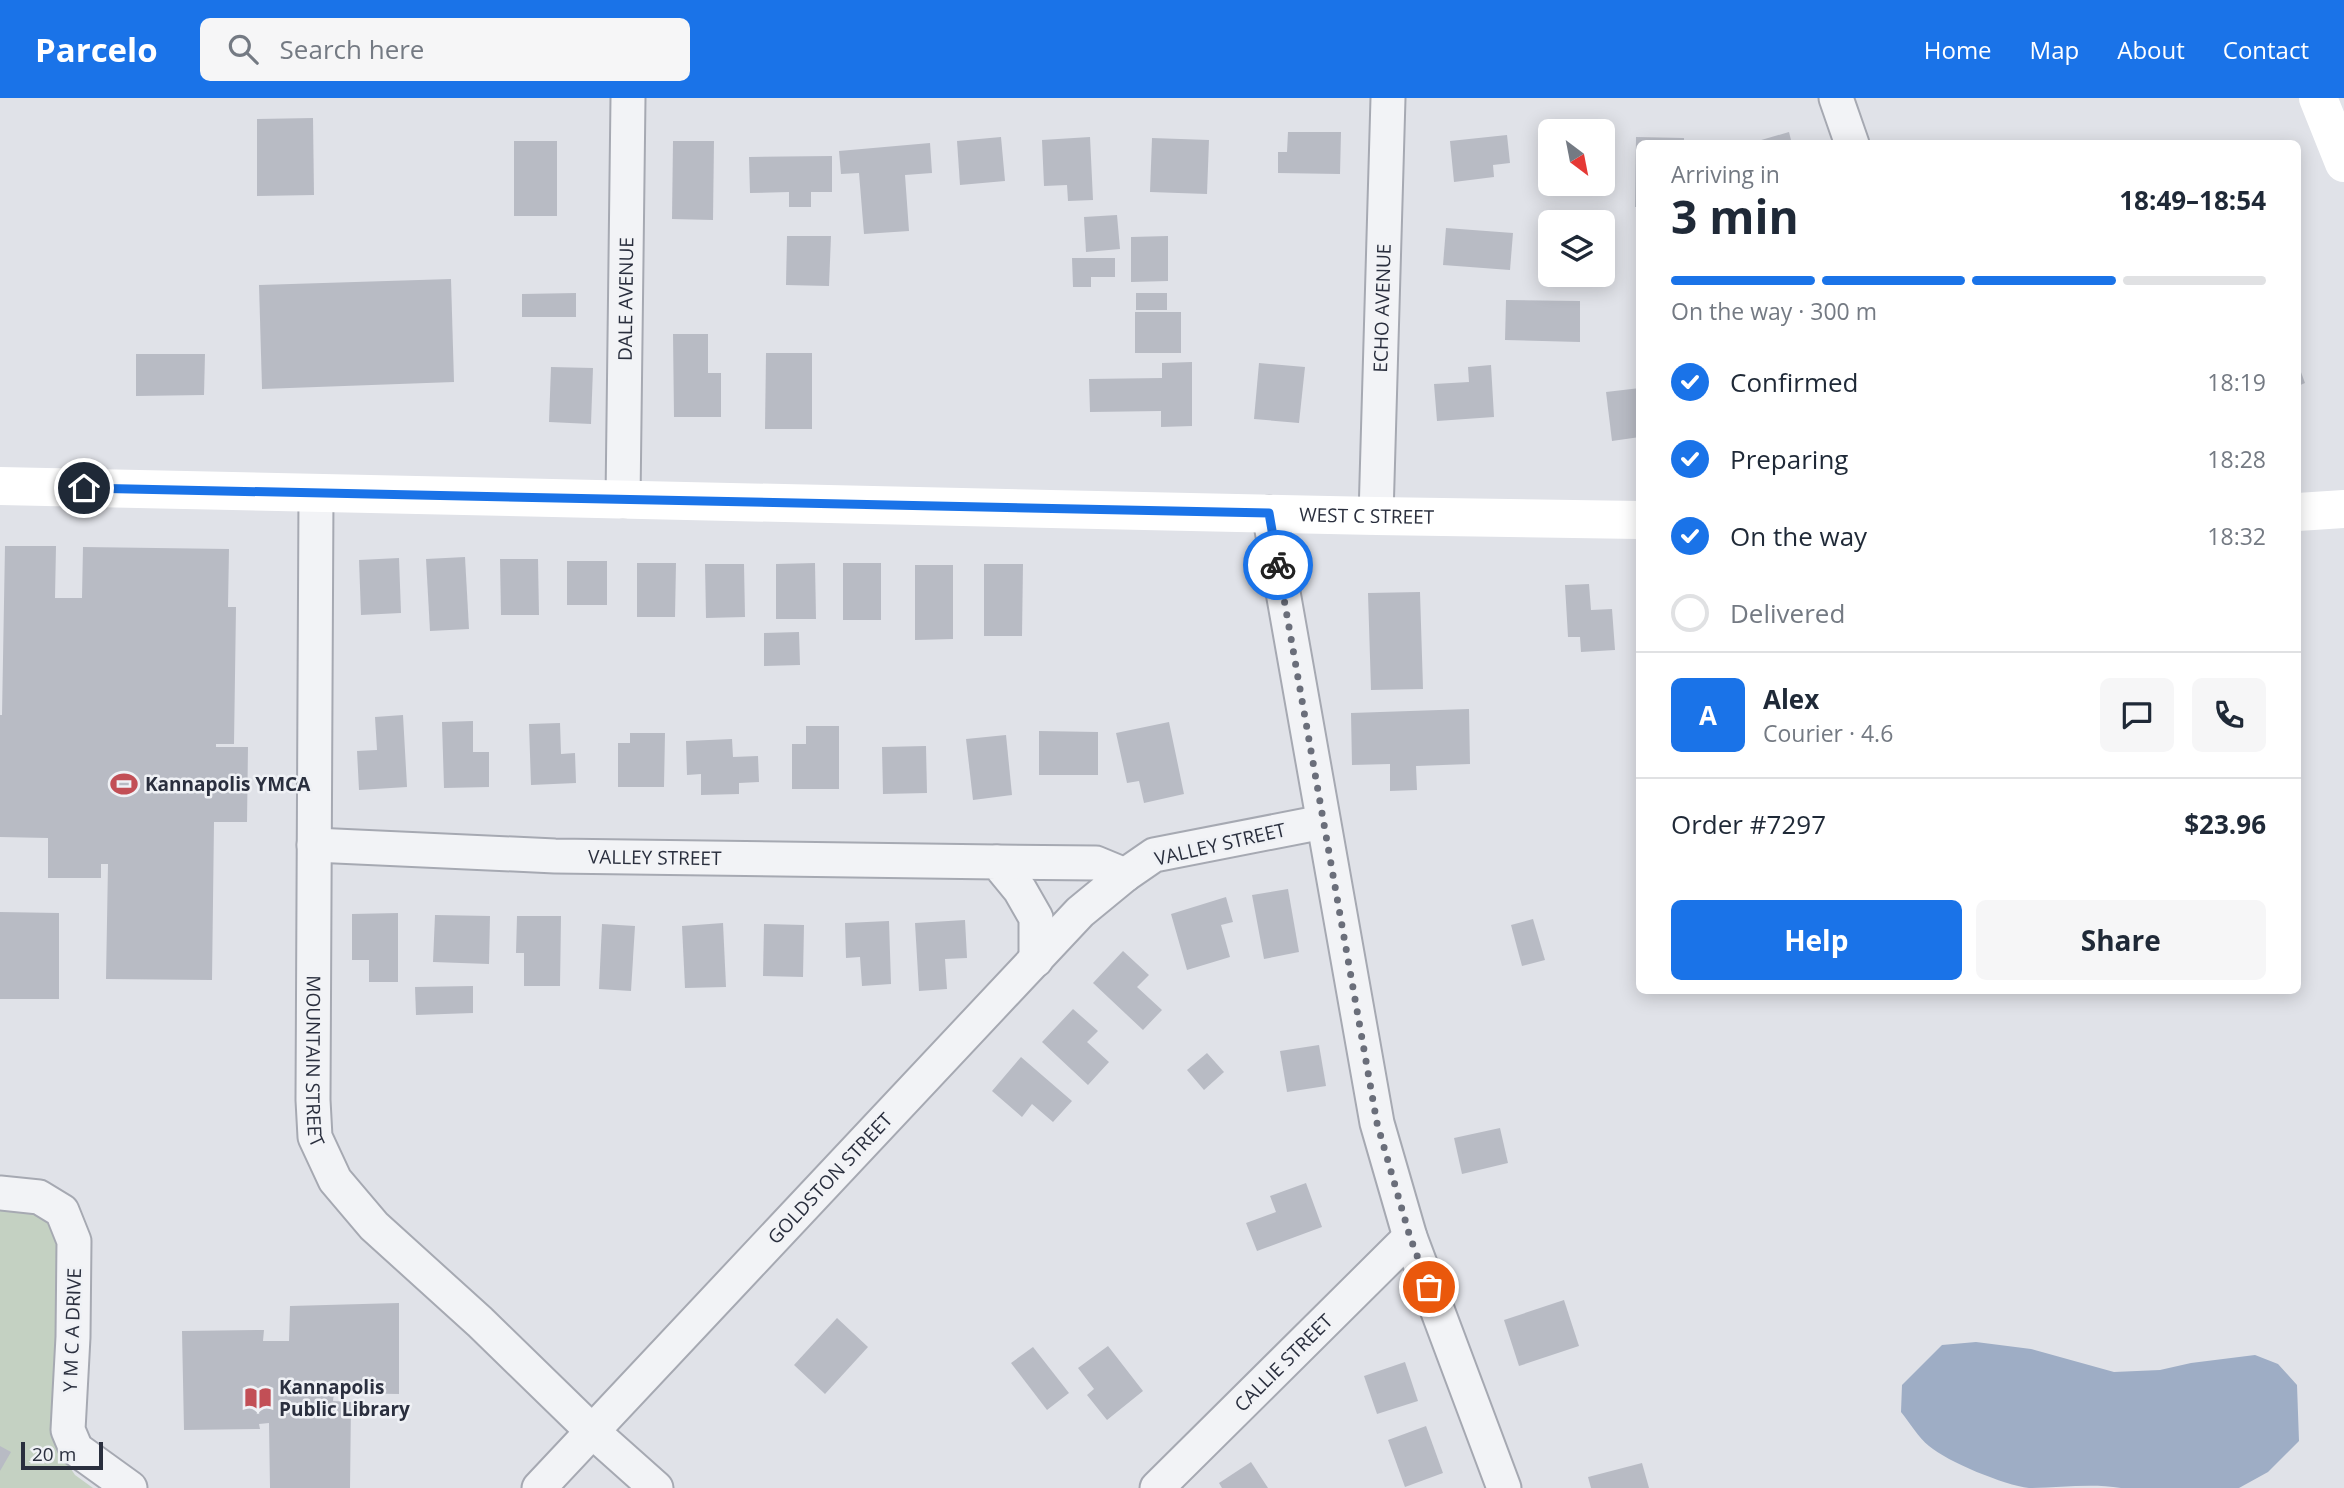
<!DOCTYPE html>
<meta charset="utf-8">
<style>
body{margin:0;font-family:"Open Sans",sans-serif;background:#f6f6f7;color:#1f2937;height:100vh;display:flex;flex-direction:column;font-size:26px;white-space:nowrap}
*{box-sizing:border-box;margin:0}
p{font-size:23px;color:#747a83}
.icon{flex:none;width:38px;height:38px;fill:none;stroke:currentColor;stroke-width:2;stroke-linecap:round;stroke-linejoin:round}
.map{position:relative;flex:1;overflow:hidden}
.details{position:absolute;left:1636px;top:42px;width:665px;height:854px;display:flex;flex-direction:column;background:#fff;border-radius:10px;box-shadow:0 4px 18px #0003}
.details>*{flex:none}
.needle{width:46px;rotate:148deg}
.controls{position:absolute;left:1538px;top:21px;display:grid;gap:14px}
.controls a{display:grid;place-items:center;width:77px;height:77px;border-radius:10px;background:#fff;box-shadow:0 4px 18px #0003;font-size:35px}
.scale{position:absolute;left:21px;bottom:18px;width:82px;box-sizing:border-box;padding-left:7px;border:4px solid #2a2f3e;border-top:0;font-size:19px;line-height:24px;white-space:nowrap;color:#2a2f3e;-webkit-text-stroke:5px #eff1f5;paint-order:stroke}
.pin{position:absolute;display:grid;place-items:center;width:60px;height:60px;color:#fff;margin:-30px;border:4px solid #fff;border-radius:50%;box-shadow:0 2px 7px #0007}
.courier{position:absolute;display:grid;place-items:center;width:70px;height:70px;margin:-35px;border:5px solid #1a73e8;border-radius:50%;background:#fff;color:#222;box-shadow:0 2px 9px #0007}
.head em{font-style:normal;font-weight:700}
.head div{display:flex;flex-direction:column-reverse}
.head{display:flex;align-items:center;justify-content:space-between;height:119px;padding:0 35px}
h1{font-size:46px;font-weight:700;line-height:52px}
.bar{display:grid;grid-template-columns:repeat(4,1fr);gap:10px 7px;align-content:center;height:84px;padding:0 35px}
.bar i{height:9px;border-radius:5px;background:#e0e1e3}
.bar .active{background:#1a73e8}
.bar p{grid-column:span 4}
.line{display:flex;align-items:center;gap:18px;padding:0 35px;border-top:2px solid #e0e1e3}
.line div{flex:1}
.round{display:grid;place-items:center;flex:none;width:74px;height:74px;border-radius:10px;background:#f6f6f7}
ol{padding:0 35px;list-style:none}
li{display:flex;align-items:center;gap:21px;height:77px}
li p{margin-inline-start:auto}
li .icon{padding:7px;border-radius:50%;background:#1a73e8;color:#fff;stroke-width:4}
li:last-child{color:#747a83}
li i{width:38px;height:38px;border:4px solid #e0e1e3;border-radius:50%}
.button{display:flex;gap:14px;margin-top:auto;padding:14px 35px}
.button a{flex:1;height:80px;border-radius:10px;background:#1a73e8;color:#fff;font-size:28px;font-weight:700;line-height:80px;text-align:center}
.button a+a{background:#f6f6f7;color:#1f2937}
header{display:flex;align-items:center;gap:42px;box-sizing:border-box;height:98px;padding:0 35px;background:#1a73e8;color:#fff}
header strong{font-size:33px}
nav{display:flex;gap:38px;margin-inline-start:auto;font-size:24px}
.search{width:490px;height:63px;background:#f6f6f7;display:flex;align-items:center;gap:18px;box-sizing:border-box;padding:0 24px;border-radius:10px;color:#747a83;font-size:26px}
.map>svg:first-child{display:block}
</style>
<header>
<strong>Parcelo</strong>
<div class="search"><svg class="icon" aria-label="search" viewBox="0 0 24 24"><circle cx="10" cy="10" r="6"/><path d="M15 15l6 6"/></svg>Search here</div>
<nav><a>Home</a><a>Map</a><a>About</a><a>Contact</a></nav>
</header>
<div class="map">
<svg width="2344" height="1390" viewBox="0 0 2344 1390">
<rect width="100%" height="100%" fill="#e0e2e8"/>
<path fill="#c4d1c2" d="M0,1105L34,1112L54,1127L63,1173L61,1356L75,1377L93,1390H0Z"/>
<path fill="#9eadc5" d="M1976,1244L2031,1251L2114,1274L2160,1272L2191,1265L2255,1257L2278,1266L2297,1287L2299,1343L2268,1374L2239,1390H2121C2090,1385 2059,1390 2029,1390C2004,1387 1948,1364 1929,1348C1918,1339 1910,1325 1901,1314L1902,1287L1942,1247Z"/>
<g fill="#b8bbc4">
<path d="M313,20L314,97L257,98V21Z"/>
<path d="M1288,34H1341L1340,76L1278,75V54H1287Z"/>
<path d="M1789,34L1792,46H1751V45Z"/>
<path d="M1507,37L1510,65L1493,67L1494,79L1454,84L1450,43Z"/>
<path d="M1001,39L1005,83L960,87L957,43Z"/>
<path d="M1090,39L1093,102L1068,103L1067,87L1044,88L1042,42Z"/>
<path d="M1636,39L1684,40V46H1640V109H1635Z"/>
<path d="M1152,40L1209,42L1207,96L1150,94Z"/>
<rect x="514" y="43" width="43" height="75"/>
<path d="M673,43H714L713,122L672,121Z"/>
<path d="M930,45L932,75L905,77L909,133L864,136L859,75L841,76L839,53Z"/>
<path d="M832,58V94H811V109H789V94L750,95L749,59Z"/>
<path d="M1117,117L1120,151L1086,154L1084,119Z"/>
<path d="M1446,130L1513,135L1510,172L1443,167Z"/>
<path d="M787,138H831L829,188L786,187Z"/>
<path d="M1168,138V183L1131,184V139Z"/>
<path d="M1072,160H1115V179H1091V189H1073Z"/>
<path d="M451,181L454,284L262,291L259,187Z"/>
<path d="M576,195V219H522V196Z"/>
<rect x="1136" y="195" width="31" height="17"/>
<path d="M1506,202L1580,203V244L1505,242Z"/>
<rect x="1135" y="214" width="46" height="41"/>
<path d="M673,236H708V275H721V319H674Z"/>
<path d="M766,255H812V331H765Z"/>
<path d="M136,256H205L204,297L136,298Z"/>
<path d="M1192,264V328L1161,329V313L1090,314L1089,281L1162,280V265Z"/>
<path d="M1259,265L1305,269L1299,325L1254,321Z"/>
<path d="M2298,266L2305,285L2298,288Z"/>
<path d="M1491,267L1494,319L1437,323L1434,286L1469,284L1468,269Z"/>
<path d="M551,269L593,270L591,326L549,324Z"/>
<path d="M1640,290V339L1612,343L1606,294Z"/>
<path d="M5,448H56L55,500H82L83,449L229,451L228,509H236L234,646H216V649H248L247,724H214L212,882L106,881L108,766H101V780H48V740L0,739V617H2Z"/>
<path d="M465,459L469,531L430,533L426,461Z"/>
<path d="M399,460L401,515L361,517L359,462Z"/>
<path d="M500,461H538L539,517H501Z"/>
<rect x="567" y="463" width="40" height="44"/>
<path d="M637,465H676L675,519H637Z"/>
<path d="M815,465L816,521H776V466Z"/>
<rect x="843" y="465" width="38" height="57"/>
<path d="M705,466H744L745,519L706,520Z"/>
<path d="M984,466H1023L1022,538H984Z"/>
<path d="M915,467H953V541L915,542Z"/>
<path d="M1589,486L1591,512L1612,511L1615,552L1581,554L1580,539H1568L1565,487Z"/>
<path d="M1420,494L1423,591L1371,592L1368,495Z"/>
<path d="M799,534L800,567L764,568V535Z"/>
<path d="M1469,611L1470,666L1416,668L1417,692L1390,693V666L1352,667L1351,615Z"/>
<path d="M403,617L407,689L359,692L357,653L377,652L375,619Z"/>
<path d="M473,623V654H489V689L444,690L442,624Z"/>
<path d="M1169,624L1184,696L1144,705L1139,683L1127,685L1116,635Z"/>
<path d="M560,625L561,656L575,655L576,685L531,687L529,626Z"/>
<path d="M806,628H839V691H792V646H806Z"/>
<path d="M1039,633L1098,634V677H1039Z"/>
<path d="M630,635H665L664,689H618V645H630Z"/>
<path d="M1006,637L1012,697L973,702L966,641Z"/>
<path d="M732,641L733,659L758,658L759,684L739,685V696L701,697V676L687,677L686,643Z"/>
<path d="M926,648L927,695L883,696L882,649Z"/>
<path d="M1288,791L1299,854L1264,861L1252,797Z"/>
<path d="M1226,799L1233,824L1221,827L1230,859L1187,872L1171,816Z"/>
<path d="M0,814L59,815V901H0Z"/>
<path d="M398,815V884H369V862H352V816Z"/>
<path d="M435,817L490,818L489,866L433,864Z"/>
<path d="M517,818H561L560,888H524V855H516Z"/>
<path d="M1533,821L1545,862L1522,868L1511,827Z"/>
<path d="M965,822L967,860L945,861L947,891L919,893L915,825Z"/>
<path d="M889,823L891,886L862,888L860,859L846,860L845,825Z"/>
<path d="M723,825L726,889L685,890L682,828Z"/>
<path d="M602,826L635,828L631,893L599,891Z"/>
<path d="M764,826L804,827L803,879L763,878Z"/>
<path d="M1123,853L1149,877L1137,889L1162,912L1143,932L1093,885Z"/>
<path d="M473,888V915L416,917L415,889Z"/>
<path d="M1073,911L1098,933L1087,944L1109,964L1088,987L1042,944Z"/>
<path d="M1319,947L1326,988L1287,994L1280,953Z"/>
<path d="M1207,955L1224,974L1204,992L1187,972Z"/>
<path d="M1021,959L1072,1003L1053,1024L1032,1006L1022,1019L992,993Z"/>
<path d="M1500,1030L1508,1065L1462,1076L1454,1040Z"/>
<path d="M1306,1085L1322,1129L1257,1153L1246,1125L1276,1114L1270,1098Z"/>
<path d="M1564,1202L1579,1248L1519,1268L1504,1222Z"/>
<path d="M399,1205V1296L334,1295L333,1303L351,1304L350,1390H270L269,1325L259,1326L260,1331L184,1332L182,1233L264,1232L263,1243H289L290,1208Z"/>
<path d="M837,1220L868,1249L825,1296L794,1267Z"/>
<path d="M1108,1248L1143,1293L1107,1322L1087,1297L1094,1291L1078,1270Z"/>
<path d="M1033,1249L1069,1295L1047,1312L1011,1265Z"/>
<path d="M1405,1264L1418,1303L1377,1316L1364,1278Z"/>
<path d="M1426,1328L1443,1375L1405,1389L1388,1342Z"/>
<path d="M0,1348L11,1354L0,1373Z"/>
<path d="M1251,1364L1268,1390H1222L1219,1385Z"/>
<path d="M1642,1365L1649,1390H1591L1588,1379Z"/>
</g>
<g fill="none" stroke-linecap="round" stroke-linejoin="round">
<defs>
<g id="street">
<path d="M1836,0L1852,46"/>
<path id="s1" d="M316,396L313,1002L315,1039L335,1082L374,1128L480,1224L592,1333L656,1390"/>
<path id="s2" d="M623,402L628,0"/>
<path d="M1269,415L1377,1025L1410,1139L1504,1390"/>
<path id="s3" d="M1376,418L1388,0"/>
<path id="s4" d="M314,747L555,758L997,764L1020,792L1036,820V862"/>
<path d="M997,764L1096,765L1125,777L1154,757L1323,724"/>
<path d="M0,1095L39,1099L62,1113L74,1143L73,1239L68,1332L76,1351L130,1390"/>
<path id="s5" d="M539,1390L1080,814L1125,777"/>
<path id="s6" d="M1157,1390L1410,1139"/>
</g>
</defs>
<use href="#street" stroke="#a6a9b2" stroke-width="37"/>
<use href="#street" stroke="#f2f3f6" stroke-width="33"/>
<g stroke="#fff" stroke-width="38">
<path d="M2318,0L2344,65"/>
<path id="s7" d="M0,388L1376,418L1640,422"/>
<path d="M2298,414L2344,411"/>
</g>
</g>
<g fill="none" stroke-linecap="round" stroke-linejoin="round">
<path stroke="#6a6e7a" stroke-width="7" stroke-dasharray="0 12.6" d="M1278,467L1377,1025L1410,1139L1429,1189"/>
<path stroke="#1a73e8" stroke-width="9" d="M84,390L1269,415L1278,467"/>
</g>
<defs>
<symbol id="stadium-bare" viewBox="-9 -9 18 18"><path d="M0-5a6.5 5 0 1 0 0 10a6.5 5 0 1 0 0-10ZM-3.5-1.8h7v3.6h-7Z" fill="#c24f56" stroke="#eff1f5" stroke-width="2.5" paint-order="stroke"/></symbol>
<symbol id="library-bare" viewBox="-9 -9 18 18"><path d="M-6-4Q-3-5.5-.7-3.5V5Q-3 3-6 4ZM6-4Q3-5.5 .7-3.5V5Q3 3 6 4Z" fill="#c24f56" stroke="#eff1f5" stroke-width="2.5" paint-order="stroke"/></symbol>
</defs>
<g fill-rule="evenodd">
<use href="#stadium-bare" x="105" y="667" width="38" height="38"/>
<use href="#library-bare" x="239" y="1281" width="38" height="38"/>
</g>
<g text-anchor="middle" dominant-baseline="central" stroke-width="5" stroke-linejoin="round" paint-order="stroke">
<g font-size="19" fill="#2a2f3e" stroke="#eff1f5">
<text stroke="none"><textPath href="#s2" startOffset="201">DALE AVENUE</textPath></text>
<text stroke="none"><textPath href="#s3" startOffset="208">ECHO AVENUE</textPath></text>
<text stroke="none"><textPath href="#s7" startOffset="1367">WEST C STREET</textPath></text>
<text transform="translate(1220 746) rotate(-13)">VALLEY STREET</text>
<text stroke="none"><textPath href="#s4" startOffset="341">VALLEY STREET</textPath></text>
<text stroke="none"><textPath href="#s1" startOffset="567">MOUNTAIN STREET</textPath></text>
<text stroke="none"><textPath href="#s5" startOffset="425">GOLDSTON STREET</textPath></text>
<text transform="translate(72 1232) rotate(-88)">Y M C A DRIVE</text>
<text stroke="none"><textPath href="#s6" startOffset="178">CALLIE STREET</textPath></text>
</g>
<g font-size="19" font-weight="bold" fill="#2a2f3e" stroke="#eff1f5" text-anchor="start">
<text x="145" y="686">Kannapolis YMCA</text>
<text x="279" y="1289">Kannapolis<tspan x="279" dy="22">Public Library</tspan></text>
</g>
</g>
</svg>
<div class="controls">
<a><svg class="needle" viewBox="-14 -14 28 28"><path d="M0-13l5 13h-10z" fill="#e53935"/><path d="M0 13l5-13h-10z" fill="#747a83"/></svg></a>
<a><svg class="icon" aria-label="layers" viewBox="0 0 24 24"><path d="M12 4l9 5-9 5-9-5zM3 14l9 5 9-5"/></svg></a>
</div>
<div class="scale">20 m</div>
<div class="pin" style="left:1429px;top:1189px;background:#ea580c"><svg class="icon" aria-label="bag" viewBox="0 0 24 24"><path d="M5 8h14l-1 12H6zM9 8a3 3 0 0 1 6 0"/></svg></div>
<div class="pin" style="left:84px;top:390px;background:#1f2937"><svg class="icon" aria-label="home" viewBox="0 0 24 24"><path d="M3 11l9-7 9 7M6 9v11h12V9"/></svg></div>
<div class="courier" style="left:1278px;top:467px"><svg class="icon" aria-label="bike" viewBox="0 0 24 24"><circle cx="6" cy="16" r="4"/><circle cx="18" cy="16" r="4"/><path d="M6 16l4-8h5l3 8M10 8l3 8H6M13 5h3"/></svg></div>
<section class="details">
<div class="head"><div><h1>3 min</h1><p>Arriving in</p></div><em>18:49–18:54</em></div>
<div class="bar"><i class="active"></i><i class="active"></i><i class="active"></i><i></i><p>On the way · 300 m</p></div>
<ol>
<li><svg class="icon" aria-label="check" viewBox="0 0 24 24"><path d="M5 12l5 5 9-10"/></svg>Confirmed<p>18:19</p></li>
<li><svg class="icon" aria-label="check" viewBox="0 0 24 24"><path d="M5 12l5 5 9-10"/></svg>Preparing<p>18:28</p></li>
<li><svg class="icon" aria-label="check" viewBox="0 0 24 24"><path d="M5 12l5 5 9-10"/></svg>On the way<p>18:32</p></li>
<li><i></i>Delivered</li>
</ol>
<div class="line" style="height:126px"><b class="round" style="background:#1a73e8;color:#fff">A</b><div><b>Alex</b><p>Courier · 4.6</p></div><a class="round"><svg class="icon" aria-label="chat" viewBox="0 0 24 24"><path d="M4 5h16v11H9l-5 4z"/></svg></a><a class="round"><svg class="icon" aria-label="phone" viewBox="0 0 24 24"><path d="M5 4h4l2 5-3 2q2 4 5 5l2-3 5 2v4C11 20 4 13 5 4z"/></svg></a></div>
<div class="line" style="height:91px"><div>Order #7297</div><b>$23.96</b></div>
<div class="button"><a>Help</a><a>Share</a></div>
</section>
</div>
